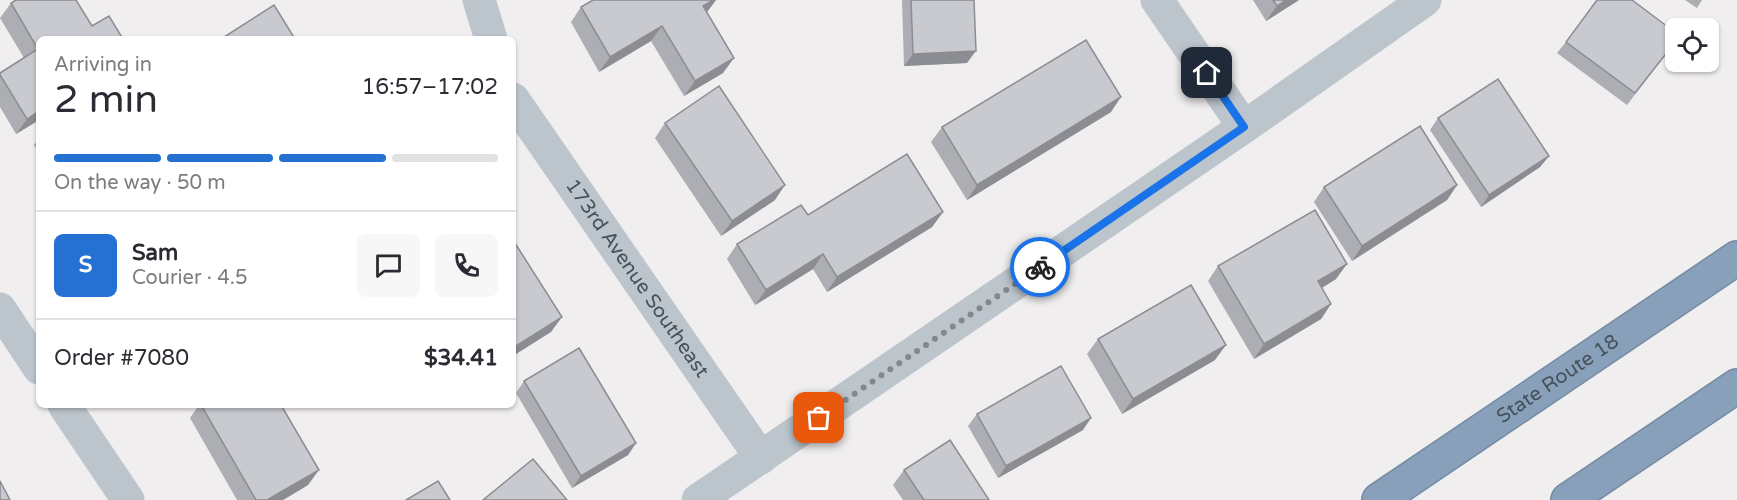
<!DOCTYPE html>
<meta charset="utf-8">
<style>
body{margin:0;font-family:"Varela Round",sans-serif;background:#f7f7f7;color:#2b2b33;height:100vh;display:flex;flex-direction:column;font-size:22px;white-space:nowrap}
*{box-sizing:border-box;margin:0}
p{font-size:20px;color:#7c7c81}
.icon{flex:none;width:33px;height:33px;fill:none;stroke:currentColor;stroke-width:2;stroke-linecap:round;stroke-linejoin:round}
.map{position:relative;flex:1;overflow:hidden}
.panel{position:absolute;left:36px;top:36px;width:480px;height:372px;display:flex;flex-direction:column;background:#fff;border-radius:9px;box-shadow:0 2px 4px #0004}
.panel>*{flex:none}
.controls{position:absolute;left:1665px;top:18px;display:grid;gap:12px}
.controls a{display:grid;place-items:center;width:54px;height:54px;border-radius:9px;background:#fff;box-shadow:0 2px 4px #0004;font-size:30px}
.pin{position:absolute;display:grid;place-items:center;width:51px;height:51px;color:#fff;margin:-26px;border-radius:12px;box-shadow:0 3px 9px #0006}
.courier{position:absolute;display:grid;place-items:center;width:60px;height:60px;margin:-30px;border:4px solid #1a73e8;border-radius:50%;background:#fff;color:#222;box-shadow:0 2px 8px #0007}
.head em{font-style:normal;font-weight:600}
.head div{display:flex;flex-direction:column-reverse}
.head{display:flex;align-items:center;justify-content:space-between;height:102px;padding:0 18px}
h1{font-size:39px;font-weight:600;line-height:45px}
.bar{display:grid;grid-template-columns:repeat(4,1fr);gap:9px 6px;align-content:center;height:72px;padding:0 18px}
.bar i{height:8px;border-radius:4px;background:#e1e1e2}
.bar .on{background:#2471d3}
.bar p{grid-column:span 4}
.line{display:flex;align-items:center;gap:15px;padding:0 18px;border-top:2px solid #e1e1e2}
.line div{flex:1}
.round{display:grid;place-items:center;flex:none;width:63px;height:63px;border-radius:9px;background:#f7f7f7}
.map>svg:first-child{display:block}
</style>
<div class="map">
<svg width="1737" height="500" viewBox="0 0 1737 500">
<rect width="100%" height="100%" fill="#f0eeee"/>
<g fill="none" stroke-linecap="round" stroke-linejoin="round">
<defs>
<g id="motorway">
<path id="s2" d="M1379,500L1737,258"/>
<path d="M1568,500L1737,386"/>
</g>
</defs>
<use href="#motorway" stroke="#738ba5" stroke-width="36"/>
<g stroke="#bdc5cc" stroke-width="33">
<path d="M479,0L491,39"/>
<path d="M1157,0L1244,127"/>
<path id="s1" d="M513,99L761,458"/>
<path d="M0,309L39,368"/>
<path d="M64,405L128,500"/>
</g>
<path stroke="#bdc5cc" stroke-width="33" d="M698,500L1244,127L1425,0"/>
<use href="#motorway" stroke="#88a0ba" stroke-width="33"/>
</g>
<g fill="#acaeb3">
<path d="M593,0H716L707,12L723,73L684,96L651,41L599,72L571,22L581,7Z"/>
<path d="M902,0H974L967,63L904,66Z"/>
<path d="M1253,0H1299L1266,21Z"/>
<path d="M1685,0H1702L1697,8Z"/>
<path d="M11,3L92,26L123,39H39V120L16,134L0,107V73L24,58L0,18Z"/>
<path d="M1676,41L1627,105L1557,53L1566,42Z"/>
<path d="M1111,112L967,200L931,142L942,127Z"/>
<path d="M1438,118L1549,156L1540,167L1481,207L1430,130Z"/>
<path d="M665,123L775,200L721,236L655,138Z"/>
<path d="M39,138V153L34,145Z"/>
<path d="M1457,185L1447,200L1352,261L1314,202L1324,187Z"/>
<path d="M943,212L932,227L827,292L813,269L755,305L727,259L737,244L808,215Z"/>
<path d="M1218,266L1336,279L1322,288L1331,304L1321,319L1254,359L1208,281Z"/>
<path d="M1098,339L1215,360L1122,414L1087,354Z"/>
<path d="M524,381L636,443L628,455L572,488L516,393Z"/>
<path d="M199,405H281L308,485L283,500H237L190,418Z"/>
<path d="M977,414L1083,430L998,478L968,426Z"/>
<path d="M904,470L989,500H903L893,485Z"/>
</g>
<g fill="#8c8d92">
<path d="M713,0H716L707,12L692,21L703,6Z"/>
<path d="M1286,0H1299L1266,21L1277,6Z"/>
<path d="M662,26L651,41L599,72L610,57Z"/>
<path d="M976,51L967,63L904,66L913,54Z"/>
<path d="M734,58L723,73L684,96L695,81Z"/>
<path d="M1121,97L1111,112L967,200L977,185Z"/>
<path d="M39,111V120L16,134L27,119Z"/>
<path d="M1549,156L1540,167L1481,207L1489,195Z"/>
<path d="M785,185L775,200L721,236L732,221Z"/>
<path d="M1457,185L1447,200L1352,261L1362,246Z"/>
<path d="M943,212L932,227L827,292L837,277Z"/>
<path d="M823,254L813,269L755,305L766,290Z"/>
<path d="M1347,264L1336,279L1308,296L1318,281Z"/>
<path d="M1331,304L1321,319L1254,359L1264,344Z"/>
<path d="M562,317L551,332L513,356V348Z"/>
<path d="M1226,345L1215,360L1122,414L1133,399Z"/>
<path d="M1091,418L1083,430L998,478L1006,466Z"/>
<path d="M636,443L628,455L572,488L581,476Z"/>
<path d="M319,470L308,485L283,500H267Z"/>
</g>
<g fill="#c8cad0" stroke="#8c8d92" stroke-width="1.5">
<path d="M16,0H76L92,26L109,16L123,39H39V111L27,119L0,75V73L38,49L11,3Z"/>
<path d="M593,0H713L703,6L734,58L695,81L662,26L610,57L581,7Z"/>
<path d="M911,0H974L976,51L913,54Z"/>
<path d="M1273,0H1286L1277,6Z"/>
<path d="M1597,0H1632L1676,33V41L1635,93L1566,42Z"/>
<path d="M274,5L295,39H225L224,37Z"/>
<path d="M1086,40L1121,97L977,185L942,127Z"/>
<path d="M1498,79L1549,156L1489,195L1438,118Z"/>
<path d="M719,86L785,185L732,221L665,123Z"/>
<path d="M1420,126L1457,185L1362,246L1324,187Z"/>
<path d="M907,154L943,212L837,277L823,254L766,290L737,244L801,205L808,215Z"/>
<path d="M1315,210L1347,264L1318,281L1331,304L1264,344L1218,266Z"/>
<path d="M513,240L562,317L513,348Z"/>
<path d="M1191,285L1226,345L1133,399L1098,339Z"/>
<path d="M579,348L636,443L581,476L524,381Z"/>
<path d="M1061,366L1091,418L1006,466L977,414Z"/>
<path d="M201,405H281L319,470L267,500H256Z"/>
<path d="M950,440L989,500H924L904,470Z"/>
<path d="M533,459L567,500H483Z"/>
<path d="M0,481L10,500H0Z"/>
<path d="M438,481L450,500H406Z"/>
</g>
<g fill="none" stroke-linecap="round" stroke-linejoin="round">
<path stroke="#82888e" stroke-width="6" stroke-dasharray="0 10.8" d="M819,418L1040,267"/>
<path stroke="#1a73e8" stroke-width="8" d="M1040,267L1244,127L1207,73"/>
</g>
<g text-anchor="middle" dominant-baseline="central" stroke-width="6" stroke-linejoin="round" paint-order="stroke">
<g font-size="20" fill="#47515a" stroke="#fff">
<text stroke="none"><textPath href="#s1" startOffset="218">173rd Avenue Southeast</textPath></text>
<text stroke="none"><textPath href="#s2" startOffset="216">State Route 18</textPath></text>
</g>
</g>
</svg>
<div class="controls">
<a><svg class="icon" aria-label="locate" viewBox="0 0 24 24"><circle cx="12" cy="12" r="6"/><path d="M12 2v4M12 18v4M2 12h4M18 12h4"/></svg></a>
</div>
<div class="pin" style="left:819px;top:418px;background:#ea580c"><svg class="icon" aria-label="bag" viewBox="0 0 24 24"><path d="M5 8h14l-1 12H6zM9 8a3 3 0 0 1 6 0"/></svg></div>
<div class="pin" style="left:1207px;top:73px;background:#1f2937"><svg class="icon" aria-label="home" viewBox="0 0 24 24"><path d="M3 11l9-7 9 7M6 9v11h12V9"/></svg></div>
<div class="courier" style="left:1040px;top:267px"><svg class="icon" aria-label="bike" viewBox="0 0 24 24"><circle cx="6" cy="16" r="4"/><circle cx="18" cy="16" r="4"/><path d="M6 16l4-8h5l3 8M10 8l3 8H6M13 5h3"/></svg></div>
<section class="panel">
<div class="head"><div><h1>2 min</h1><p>Arriving in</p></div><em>16:57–17:02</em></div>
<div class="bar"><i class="on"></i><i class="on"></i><i class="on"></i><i></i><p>On the way · 50 m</p></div>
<div class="line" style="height:108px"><b class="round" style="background:#2471d3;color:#fff">S</b><div><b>Sam</b><p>Courier · 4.5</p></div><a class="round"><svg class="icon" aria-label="chat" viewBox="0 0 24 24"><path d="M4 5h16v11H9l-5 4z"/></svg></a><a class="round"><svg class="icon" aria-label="phone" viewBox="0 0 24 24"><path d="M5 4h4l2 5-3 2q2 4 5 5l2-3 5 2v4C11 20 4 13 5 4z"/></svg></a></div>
<div class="line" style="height:78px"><div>Order #7080</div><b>$34.41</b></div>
</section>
</div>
